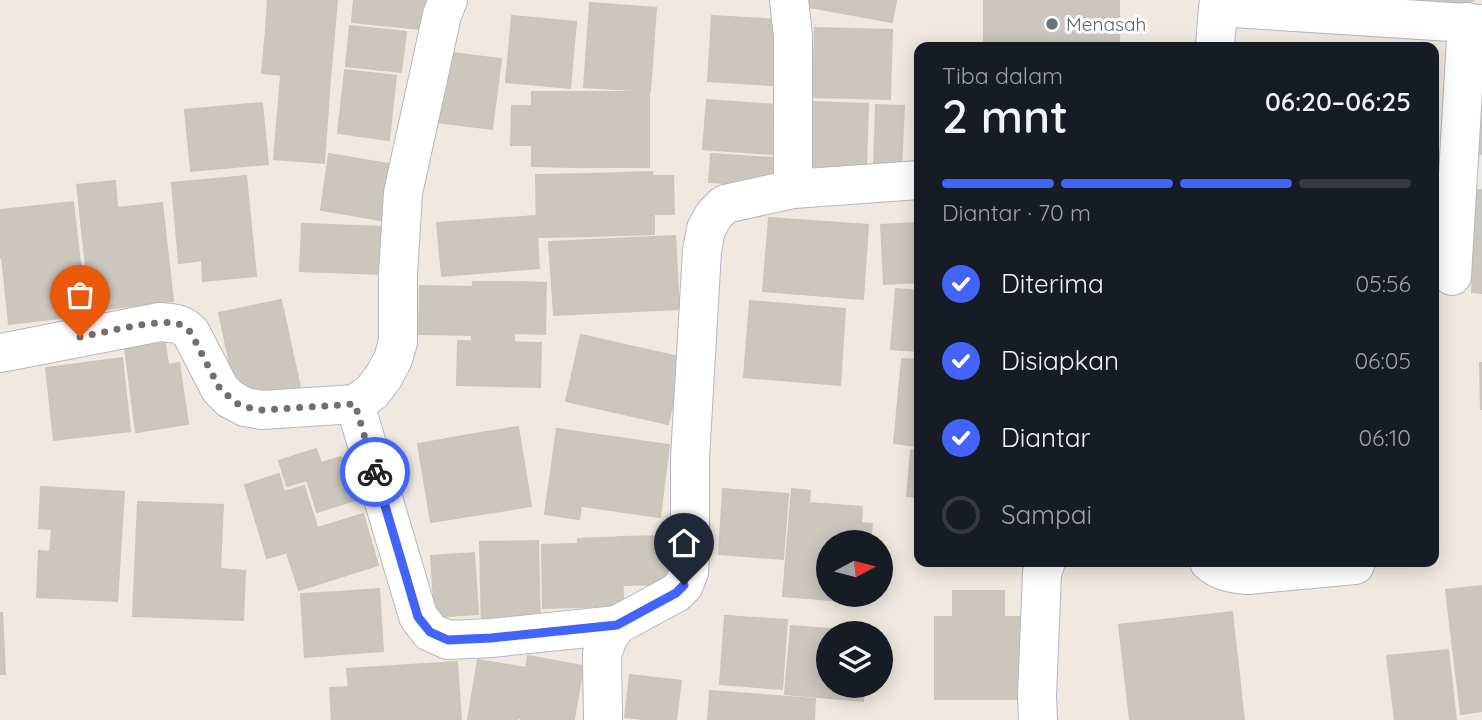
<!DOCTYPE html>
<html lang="id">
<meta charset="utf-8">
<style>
body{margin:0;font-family:Quicksand,sans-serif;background:#20242c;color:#f1f3f6;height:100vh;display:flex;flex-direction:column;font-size:26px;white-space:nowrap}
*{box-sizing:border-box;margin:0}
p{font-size:23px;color:#9ea1a6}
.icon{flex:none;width:38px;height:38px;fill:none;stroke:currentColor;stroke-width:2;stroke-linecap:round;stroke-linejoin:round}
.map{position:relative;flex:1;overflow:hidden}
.details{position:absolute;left:914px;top:42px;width:525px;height:525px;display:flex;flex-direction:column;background:#171b24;border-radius:14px;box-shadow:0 4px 18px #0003}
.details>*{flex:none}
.needle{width:46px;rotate:83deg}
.fabs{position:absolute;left:816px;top:530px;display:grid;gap:14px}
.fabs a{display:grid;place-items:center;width:77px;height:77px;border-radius:50%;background:#171b24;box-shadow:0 4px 18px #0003;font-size:35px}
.pin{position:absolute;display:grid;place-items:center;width:60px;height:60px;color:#fff;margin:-72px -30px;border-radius:50% 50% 50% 0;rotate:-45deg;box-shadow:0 0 7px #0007}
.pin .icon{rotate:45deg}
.courier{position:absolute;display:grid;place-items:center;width:70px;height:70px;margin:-35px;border:5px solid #4264fb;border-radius:50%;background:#fff;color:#222;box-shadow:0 2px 9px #0007}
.summary em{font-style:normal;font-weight:600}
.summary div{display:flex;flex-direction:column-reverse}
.summary{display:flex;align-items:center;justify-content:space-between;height:119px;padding:0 28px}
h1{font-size:46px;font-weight:600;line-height:52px}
.bar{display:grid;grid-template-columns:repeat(4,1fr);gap:10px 7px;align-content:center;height:84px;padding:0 28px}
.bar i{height:9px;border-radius:5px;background:#363941}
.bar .on{background:#4264fb}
.bar p{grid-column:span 4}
ol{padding:0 28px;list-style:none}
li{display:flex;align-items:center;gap:21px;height:77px}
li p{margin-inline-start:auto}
li .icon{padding:7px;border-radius:50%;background:#4264fb;color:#fff;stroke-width:4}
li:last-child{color:#9ea1a6}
li i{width:38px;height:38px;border:4px solid #363941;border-radius:50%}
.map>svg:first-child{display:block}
</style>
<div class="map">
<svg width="1482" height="720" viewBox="0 0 1482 720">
<rect width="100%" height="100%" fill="#efe9e1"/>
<g fill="#cbc7bf" stroke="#cbc5ba" stroke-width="2">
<path d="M268,0H337L334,35L266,30Z"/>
<path d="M354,0H433L430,30L352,22Z"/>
<path d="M794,0H896L892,22L793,4Z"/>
<rect x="984" y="0" width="135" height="47"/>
<path d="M1422,0H1474L1428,17Z"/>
<path d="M590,3L656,8L650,91L584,87Z"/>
<path d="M512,16L576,22L570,88L506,82Z"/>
<path d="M712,16L779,20L788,86L708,81Z"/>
<path d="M350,26L406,32L401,72L346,66Z"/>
<path d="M815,28L892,30L890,99L813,97Z"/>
<path d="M266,30L334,35L330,79L262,73Z"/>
<path d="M444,52L501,59L492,129L435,122Z"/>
<path d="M345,70L396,76L389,140L338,133Z"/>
<path d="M281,75L330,79L324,163L274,159Z"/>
<path d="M1482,82V154H1475Z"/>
<path d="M532,92H572L571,167L532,166V145H511L512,106H532Z"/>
<path d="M572,92H649V167H571Z"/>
<path d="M707,100L776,105L772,154L703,149Z"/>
<path d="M807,102L868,104L866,168L804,166Z"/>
<path d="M262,103L268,164L191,171L185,110Z"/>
<path d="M876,105L904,106L901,170L874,169Z"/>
<path d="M329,154L389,164L381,220L321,210Z"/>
<path d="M711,154L773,158L771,186L709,182Z"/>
<path d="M652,172L653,176H673L674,214H654V234L592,236L590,174Z"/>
<path d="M590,174L592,236L537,237L536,175Z"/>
<path d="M246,176L256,276L203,281L202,260L179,263L172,183Z"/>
<path d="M115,181L117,208L162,203L173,301L91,311L77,185Z"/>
<path d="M1475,190H1482V293L1472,292Z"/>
<path d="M73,202L86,315L9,324L2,257L0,258V210Z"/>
<path d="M536,216L539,268L442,276L437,223Z"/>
<path d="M769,218L868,225L863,299L763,291Z"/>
<path d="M919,223V282L884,284L881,225Z"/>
<path d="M302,224L385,227L383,274L300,271Z"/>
<path d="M675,236L679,309L554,315L549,242Z"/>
<path d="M473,282H515L514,342L472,341Z"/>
<path d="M515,282L546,283L545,334L514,333Z"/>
<path d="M420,286L473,287L472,335L419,334Z"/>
<path d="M896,289L919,291V351L891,349Z"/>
<path d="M281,300L300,387L238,401L219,313Z"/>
<path d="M750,301L845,309L840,385L744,377Z"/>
<path d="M581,335L683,358L668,424L566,401Z"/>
<path d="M458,341L541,343L540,387L457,385Z"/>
<path d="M165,343L168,365L179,363L188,424L136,432L125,348Z"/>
<path d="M122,358L130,431L54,440L46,368Z"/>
<path d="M902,359L919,360V446L894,443Z"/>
<path d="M1480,363H1482V409H1481Z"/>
<path d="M518,427L531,506L494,512L481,433Z"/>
<path d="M557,429L592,434L579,519L545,514Z"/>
<path d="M481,433L494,512L431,522L418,444Z"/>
<path d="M592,434L669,445L660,517L582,506Z"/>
<path d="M316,449L321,463L341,457L355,500L317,512L307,480L287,486L279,461Z"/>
<path d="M911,450L919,451V497L907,496Z"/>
<path d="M279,474L284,492L304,486L322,542L267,558L245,485Z"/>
<path d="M41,487L124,492L117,601L37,597L39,551L50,552L52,529L39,528Z"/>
<path d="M723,489L788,494L783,559L719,554Z"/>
<path d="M792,489L810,491L809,503L862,507L861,523L872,524L870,542H828V595H866L865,603L783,596Z"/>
<path d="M138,502L223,505L220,569L245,571L243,620L133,616Z"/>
<path d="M363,514L378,565L299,590L287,553L322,542L318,528Z"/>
<path d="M672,536L674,584L623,585L622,537Z"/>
<path d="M622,537L623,606L580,607L578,539Z"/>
<path d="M538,541L540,630L482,632L480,542Z"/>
<path d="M578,544L580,607L543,608L542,545Z"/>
<path d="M474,553L478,614L435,617L431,556Z"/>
<path d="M1482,586V711L1461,714L1446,590Z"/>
<path d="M379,589L383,651L343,654L339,592Z"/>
<path d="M953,591H1004V617H1027V699H935V617H953Z"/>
<path d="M339,592L343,654L305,657L301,594Z"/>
<path d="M1232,612L1244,720H1130L1119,625Z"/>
<path d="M0,613H2L5,674H0Z"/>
<path d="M725,616L787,620L782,689L720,684Z"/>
<path d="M791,626L868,632V634H828V686H864L863,701L785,694Z"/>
<path d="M1448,650L1456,720H1395L1387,656Z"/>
<path d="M528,656L583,666L574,720H527L518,718Z"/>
<path d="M478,660L526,668L517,720H468Z"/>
<path d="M457,662L461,720H332L330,688L349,687L347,669Z"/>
<path d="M630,675L681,681L676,720H651L625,717Z"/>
<path d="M710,691L815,699L814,720H708Z"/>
</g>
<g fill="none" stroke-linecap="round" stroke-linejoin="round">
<defs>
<g id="street">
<path d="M789,0L793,36V189"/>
<path d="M1215,47L1218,7L1482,24"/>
<path d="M1452,276L1467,22"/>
<path d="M0,353L160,322C173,323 182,323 191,333L220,389L230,399L245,407L262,410L355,404L372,392L384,376L393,359L398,342V274L403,193L442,15L448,0"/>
<path d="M355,404L418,616L430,632L448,640L491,638L617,625"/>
<path d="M1209,562C1221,572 1232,574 1248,575L1355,565"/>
<path d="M603,720L602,654L608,638L617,625L676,593L684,585L689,572L690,555V458L702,251L706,229L714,215L725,204L793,189L919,180"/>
<path d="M1038,720L1037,696L1042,573L1046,562"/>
</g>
</defs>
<use href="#street" stroke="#b4b7c1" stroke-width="40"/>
<use href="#street" stroke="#fff" stroke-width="38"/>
</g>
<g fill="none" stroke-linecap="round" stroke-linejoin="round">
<path stroke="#726f6d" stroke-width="7" stroke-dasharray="0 12.6" d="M80,337C103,333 158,318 178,324C183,325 187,328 191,333L220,389L238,404L245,407L262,410L355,404L375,472"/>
<path stroke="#4264fb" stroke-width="9" d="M375,472L418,617L430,632L448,640L491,638L617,625L676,593L684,585"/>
</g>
<circle fill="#6b7280" stroke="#fff" stroke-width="2.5" cx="1052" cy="24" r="7"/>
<g text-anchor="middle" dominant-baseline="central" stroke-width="6" stroke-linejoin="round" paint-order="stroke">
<g font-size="19" fill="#5b616d" stroke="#fff" text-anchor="start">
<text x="1066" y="24">Menasah</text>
</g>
</g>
</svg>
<div class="fabs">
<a><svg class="needle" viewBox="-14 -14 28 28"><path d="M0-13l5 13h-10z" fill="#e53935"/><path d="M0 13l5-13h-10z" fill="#9ea1a6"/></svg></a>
<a><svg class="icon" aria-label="layers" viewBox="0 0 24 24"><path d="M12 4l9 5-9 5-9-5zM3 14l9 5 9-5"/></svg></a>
</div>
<div class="pin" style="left:80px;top:337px;background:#ea580c"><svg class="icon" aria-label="bag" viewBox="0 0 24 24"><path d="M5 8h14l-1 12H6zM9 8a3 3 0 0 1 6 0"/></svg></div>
<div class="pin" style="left:684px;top:585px;background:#1f2937"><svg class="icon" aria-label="home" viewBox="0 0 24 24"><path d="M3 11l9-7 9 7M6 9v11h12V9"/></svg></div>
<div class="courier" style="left:375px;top:472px"><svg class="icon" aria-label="bike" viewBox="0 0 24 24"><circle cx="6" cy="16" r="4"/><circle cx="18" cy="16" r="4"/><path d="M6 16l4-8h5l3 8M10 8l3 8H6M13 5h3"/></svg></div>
<section class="details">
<div class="summary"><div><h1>2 mnt</h1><p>Tiba dalam</p></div><em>06:20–06:25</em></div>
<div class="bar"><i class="on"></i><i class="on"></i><i class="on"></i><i></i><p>Diantar · 70 m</p></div>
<ol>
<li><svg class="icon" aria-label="check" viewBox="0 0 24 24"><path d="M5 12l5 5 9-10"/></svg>Diterima<p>05:56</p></li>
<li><svg class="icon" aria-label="check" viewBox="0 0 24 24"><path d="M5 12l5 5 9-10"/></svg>Disiapkan<p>06:05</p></li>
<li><svg class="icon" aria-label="check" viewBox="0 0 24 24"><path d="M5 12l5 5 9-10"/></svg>Diantar<p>06:10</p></li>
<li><i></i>Sampai</li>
</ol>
</section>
</div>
